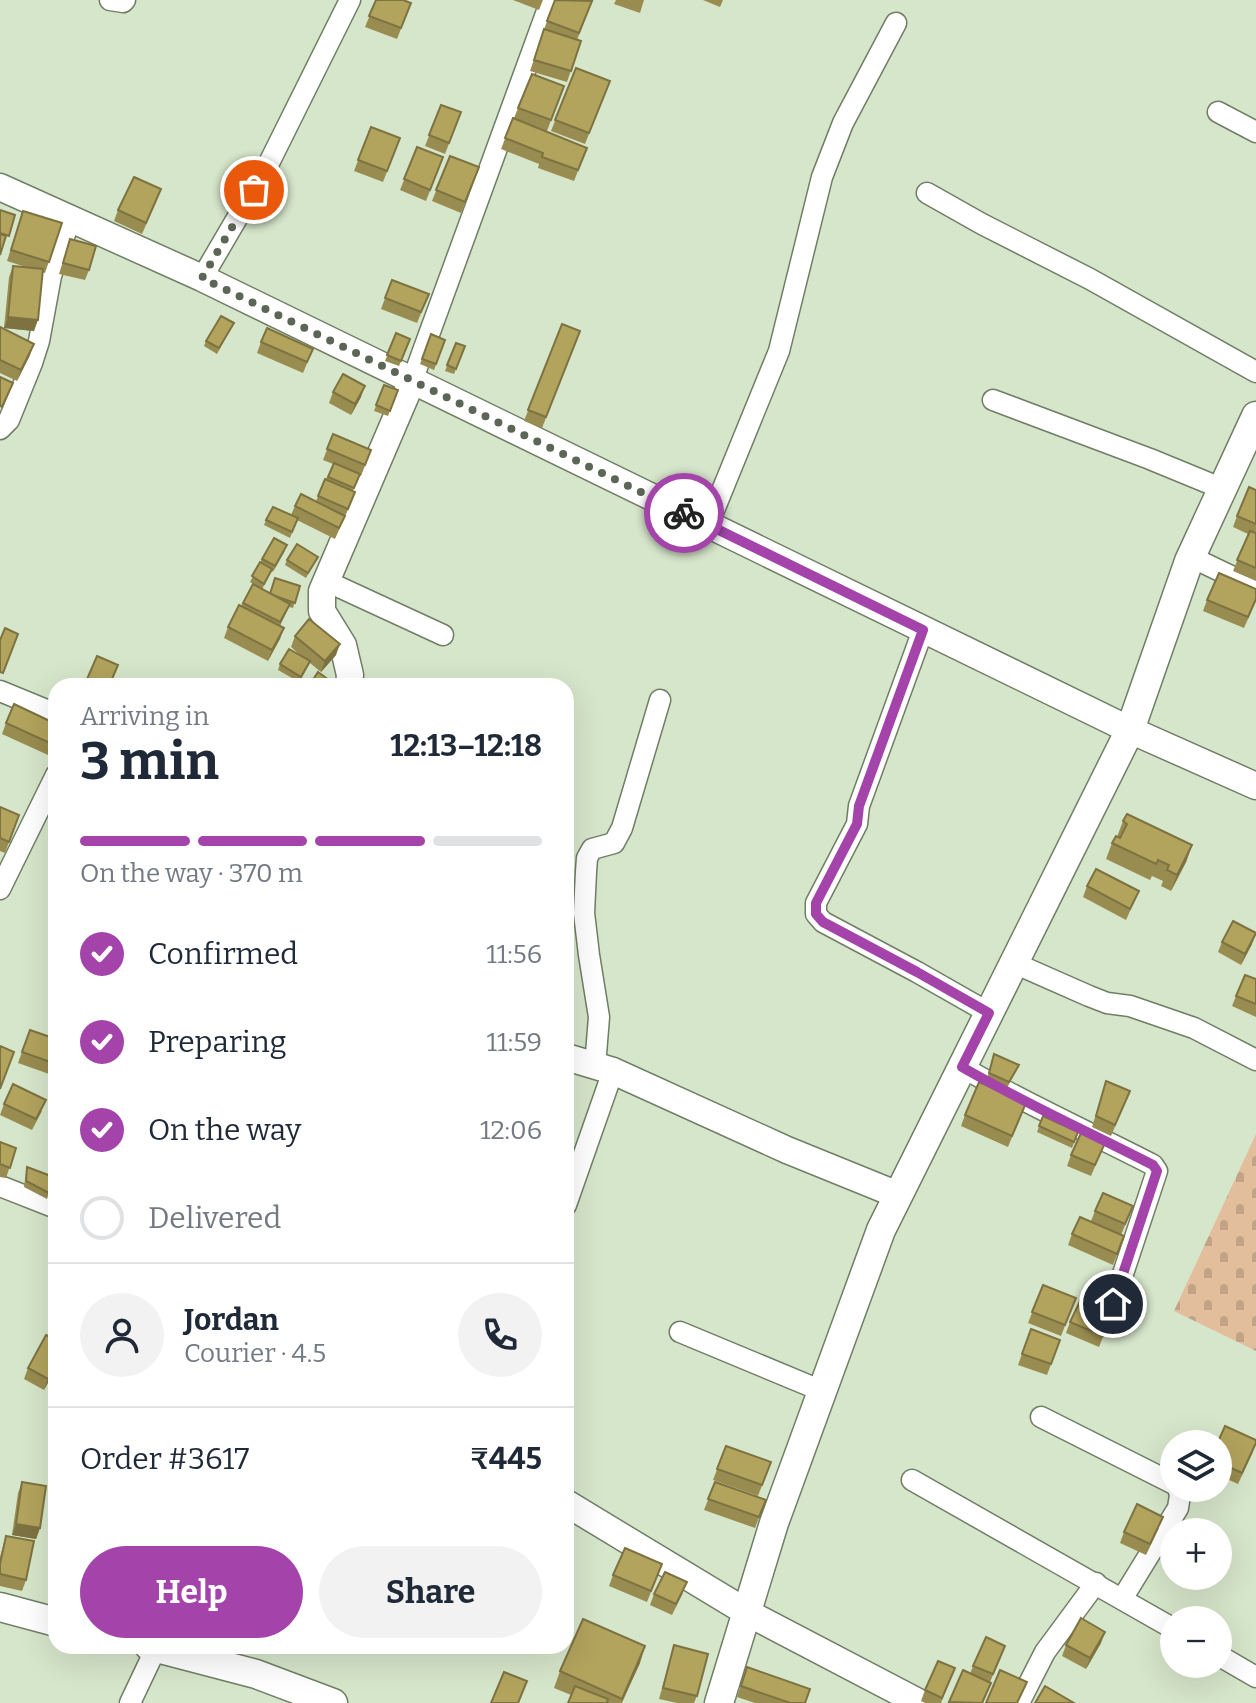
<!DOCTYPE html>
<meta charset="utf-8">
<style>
body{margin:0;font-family:Bitter,serif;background:#f2f2f3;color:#1f2937;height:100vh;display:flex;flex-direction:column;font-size:30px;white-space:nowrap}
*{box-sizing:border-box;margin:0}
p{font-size:26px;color:#747a83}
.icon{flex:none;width:44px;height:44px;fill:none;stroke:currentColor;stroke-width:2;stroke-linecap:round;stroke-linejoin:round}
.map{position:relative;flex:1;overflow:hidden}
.panel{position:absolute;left:48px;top:678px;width:526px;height:976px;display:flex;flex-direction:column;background:#fff;border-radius:24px;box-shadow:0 8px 32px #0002}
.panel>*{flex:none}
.controls{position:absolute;left:1160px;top:1430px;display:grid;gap:16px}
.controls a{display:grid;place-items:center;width:72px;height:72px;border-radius:50%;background:#fff;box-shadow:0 8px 32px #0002;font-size:40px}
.pin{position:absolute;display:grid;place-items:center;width:68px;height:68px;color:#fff;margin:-34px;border:4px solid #fff;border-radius:50%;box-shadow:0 2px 8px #0007}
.courier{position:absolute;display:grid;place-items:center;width:80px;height:80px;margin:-40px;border:6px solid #a444ab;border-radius:50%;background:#fff;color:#222;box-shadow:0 2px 10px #0007}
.head em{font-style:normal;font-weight:700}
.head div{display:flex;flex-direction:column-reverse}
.head{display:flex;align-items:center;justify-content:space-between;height:136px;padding:0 32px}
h1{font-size:52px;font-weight:700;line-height:60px}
.bar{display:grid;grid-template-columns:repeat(4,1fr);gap:12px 8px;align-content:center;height:96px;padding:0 32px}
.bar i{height:10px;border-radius:6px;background:#e0e1e3}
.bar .current{background:#a444ab}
.bar p{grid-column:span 4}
.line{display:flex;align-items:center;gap:20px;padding:0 32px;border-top:2px solid #e0e1e3}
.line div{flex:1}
.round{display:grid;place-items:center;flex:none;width:84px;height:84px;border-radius:42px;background:#f2f2f3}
ol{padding:0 32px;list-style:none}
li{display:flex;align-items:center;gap:24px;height:88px}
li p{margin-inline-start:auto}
li .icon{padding:8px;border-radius:50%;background:#a444ab;color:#fff;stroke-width:4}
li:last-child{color:#747a83}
li i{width:44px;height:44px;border:4px solid #e0e1e3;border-radius:50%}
.action{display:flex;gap:16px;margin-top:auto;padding:16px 32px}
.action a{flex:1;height:92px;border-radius:48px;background:#a444ab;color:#fff;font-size:32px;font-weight:700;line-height:92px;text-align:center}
.action a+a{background:#f2f2f3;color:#1f2937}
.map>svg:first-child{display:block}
</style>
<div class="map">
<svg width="1256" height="1703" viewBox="0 0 1256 1703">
<defs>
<pattern id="cemetery-stones" width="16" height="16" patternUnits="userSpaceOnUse" patternTransform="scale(2)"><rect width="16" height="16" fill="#e3be9c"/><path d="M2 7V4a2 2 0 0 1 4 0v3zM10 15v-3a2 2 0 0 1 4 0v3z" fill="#c2a386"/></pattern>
</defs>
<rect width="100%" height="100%" fill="#d6e6ca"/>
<path fill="url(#cemetery-stones)" d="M1256,1134V1351L1174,1311Z"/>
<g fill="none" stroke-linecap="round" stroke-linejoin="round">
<defs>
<g id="minor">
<path d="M110,0L123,2L125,0"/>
<path d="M1218,112L1256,132"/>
<path d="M927,193L982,224L1090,279L1256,372"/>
<path d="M202,278L267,167L350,0"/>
<path d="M412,381L551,0"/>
<path d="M993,400L1150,459L1223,489"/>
<path d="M0,429L9,420L32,363L39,341L51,276L70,219"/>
<path d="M708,525L779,351L822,177L843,123L896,23"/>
<path d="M1191,557L1256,588"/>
<path d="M326,581L443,635"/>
<path d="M923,630L859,806L857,824L816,903V914L823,922L917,972L989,1013"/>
<path d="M0,691L56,714"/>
<path d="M0,889L56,775"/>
<path d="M1014,963L1089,996L1107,1003L1130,1006L1194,1028L1256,1060"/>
<path d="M595,1066L599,1017L589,955L584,913L586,872L587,858L592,849L614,843L622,828L660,700"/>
<path d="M962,1067C1024,1103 1089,1132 1153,1165L1157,1171L1113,1304"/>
<path d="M0,1186L56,1208"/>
<path d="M566,1205L613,1071"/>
<path d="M680,1332L822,1391"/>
<path d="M1041,1417L1174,1484"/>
<path d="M912,1480L1174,1629"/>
<path d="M1122,1599L1178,1508L1180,1495L1178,1488"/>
<path d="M1218,1655L1256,1677"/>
<path d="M130,1703L157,1646"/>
<path d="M1019,1703L1045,1652L1096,1583"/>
</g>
<g id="tertiary">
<path d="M0,187L202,278L1130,730L1256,786"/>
<path d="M349,686L350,675L343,645L322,611V591L412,381"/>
<path d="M566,1057L613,1071L787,1150L898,1195"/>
<path d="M566,1503L748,1613L920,1703"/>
</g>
<g id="secondary">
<path d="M0,1607L56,1622"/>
<path d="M149,1646L256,1674L333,1703"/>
<path d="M719,1703L774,1523L881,1230L1130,730L1189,561L1256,416"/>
</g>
</defs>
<use href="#minor" stroke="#707e65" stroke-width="23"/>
<use href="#tertiary" stroke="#707e65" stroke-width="29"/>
<use href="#secondary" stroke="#707e65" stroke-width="31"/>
<use href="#minor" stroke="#fff" stroke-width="20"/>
<use href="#tertiary" stroke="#fff" stroke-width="26"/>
<use href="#secondary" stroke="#fff" stroke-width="28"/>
</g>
<g fill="#998c50">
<path d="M376,0L411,3L397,39L365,27Z"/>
<path d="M513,0H543L539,10Z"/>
<path d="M555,0L592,1L577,40L581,41L567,82L530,71L543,32Z"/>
<path d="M616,0H644L640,13L614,4Z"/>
<path d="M703,0H723L720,7Z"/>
<path d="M576,68L610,81L585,144L551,131Z"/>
<path d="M532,74L564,86L547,131L514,118Z"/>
<path d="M441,105L461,112L445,154L425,146Z"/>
<path d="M513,118L587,148L574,181L538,168L539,164L501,149Z"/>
<path d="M371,127L400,138L383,182L354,171Z"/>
<path d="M417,147L443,157L426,201L400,190Z"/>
<path d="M450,156L479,167L461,213L432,201Z"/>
<path d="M157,200L142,234L114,221L118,210Z"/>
<path d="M23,211L62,223L45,273L42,272L34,331L4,328L9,277L13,266L29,268L7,261Z"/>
<path d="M70,239L89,270L85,280L59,274Z"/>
<path d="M392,280L429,294L417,323L381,309Z"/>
<path d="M234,323L217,354L204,346L206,341Z"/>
<path d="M562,324L580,331L542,428L524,421Z"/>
<path d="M0,327L30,355L17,381L0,373Z"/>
<path d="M396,333L410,339L399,366L385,361Z"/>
<path d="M431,334L445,340L434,370L420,364Z"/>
<path d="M261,342L313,349L303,373L257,353Z"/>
<path d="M456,343L465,346L454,374L445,371Z"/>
<path d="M384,385L398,390L388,416L374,411Z"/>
<path d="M333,392L361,397L351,415L329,403Z"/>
<path d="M333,434L371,450L361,476L359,475L353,491L351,503L335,539L297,520L290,538L264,525L266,520L291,515L295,506L316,501L333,464L323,460Z"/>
<path d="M1256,490V581L1233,571L1248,534L1233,527L1237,516Z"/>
<path d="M285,551L273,572L272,571L262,589L250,582L262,559Z"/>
<path d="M318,557L306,578L285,565L287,560Z"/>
<path d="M300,586L293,608L289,607L280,626L284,628L268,661L224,638L228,627L243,603L270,593Z"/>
<path d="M1256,589V601L1244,628L1203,611L1207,600Z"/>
<path d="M295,636L336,655L321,672L310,663L299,682L278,670L280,664L301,656L291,647Z"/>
<path d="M6,723L56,737L48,755L2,734Z"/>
<path d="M0,807L19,815L5,853L0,851Z"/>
<path d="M1123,821L1192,845L1186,862L1171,891L1161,886L1163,881L1152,876L1150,880L1106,859L1112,843L1117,837Z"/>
<path d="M1087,886L1139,891L1126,920L1083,897Z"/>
<path d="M1222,942L1252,944L1241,965L1218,952Z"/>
<path d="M1256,979V1017L1232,1006L1236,996Z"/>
<path d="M30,1030L56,1064L52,1075L18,1063Z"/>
<path d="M994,1054L1019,1065L1007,1088L987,1079Z"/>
<path d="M1106,1081L1130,1091L1111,1136L1092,1127Z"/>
<path d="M1026,1103L1008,1147L961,1126L965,1115Z"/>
<path d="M4,1104L42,1111L32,1130L0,1115Z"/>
<path d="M1043,1116L1078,1132L1072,1148L1037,1132Z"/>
<path d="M0,1142L16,1148L6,1178L0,1177Z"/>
<path d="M1105,1143L1091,1176L1067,1166L1071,1155Z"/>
<path d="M27,1167L49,1193L47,1199L24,1187Z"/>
<path d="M56,1181V1201L53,1199Z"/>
<path d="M1133,1206L1121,1235L1120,1247L1113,1265L1068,1245L1072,1234L1091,1221L1095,1211Z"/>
<path d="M1043,1285L1076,1298L1061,1336L1028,1323Z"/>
<path d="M1114,1309L1099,1347L1066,1333L1070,1322Z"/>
<path d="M1031,1329L1060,1340L1047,1375L1018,1365Z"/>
<path d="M56,1340V1368L44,1390L24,1379L28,1368Z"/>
<path d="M1218,1444L1253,1452L1238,1484L1218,1475Z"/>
<path d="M726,1446L771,1462L758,1496L713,1480Z"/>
<path d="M22,1482L40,1528L36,1539L12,1535L18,1493Z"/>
<path d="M715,1482L766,1500L755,1528L704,1510Z"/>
<path d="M1159,1528L1146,1555L1120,1543L1124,1532Z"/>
<path d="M6,1536L26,1580L22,1591L0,1586V1557Z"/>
<path d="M662,1564L647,1602L609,1586L613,1575Z"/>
<path d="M683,1593L672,1615L650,1605L654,1594Z"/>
<path d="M1101,1643L1086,1669L1062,1656L1066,1645Z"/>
<path d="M674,1645L697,1696L694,1703H677L659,1699Z"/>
<path d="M1001,1657L990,1682L991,1683L983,1703H948L963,1670L970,1674L973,1666Z"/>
<path d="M640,1663L622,1703H568L571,1695L554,1688L560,1671Z"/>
<path d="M747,1667L805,1703H755L737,1697Z"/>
<path d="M955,1668L941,1703H925L921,1701L925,1690Z"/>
</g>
<g fill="#7d7241">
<path d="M8,317L38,320L34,331L4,328Z"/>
<path d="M34,344L30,355L17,381L21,370Z"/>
<path d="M365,386L361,397L351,415L355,404Z"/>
<path d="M284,628L280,639L268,661L272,650Z"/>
<path d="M340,644L336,655L321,672L325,661Z"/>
<path d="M1192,845L1186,862L1171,891L1177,875Z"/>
<path d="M1256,934L1252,944L1241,965L1245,954Z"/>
<path d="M56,1365V1368L44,1390L48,1379Z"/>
<path d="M16,1524L40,1528L36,1539L12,1535Z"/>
<path d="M1105,1632L1101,1643L1086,1669L1090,1658Z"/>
<path d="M645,1646L640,1663L621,1703L622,1699Z"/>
</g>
<g fill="#b2a35d" stroke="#7d7241" stroke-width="2">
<path d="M376,0H403L411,3L401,28L369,16Z"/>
<path d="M555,0L592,1L579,33L547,21Z"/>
<path d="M544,29L581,41L571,71L534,60Z"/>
<path d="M576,68L610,81L589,133L555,120Z"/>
<path d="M532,74L564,86L551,120L518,108Z"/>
<path d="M441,105L461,112L449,143L429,135Z"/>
<path d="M513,118L587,148L578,170L542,157L543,153L505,138Z"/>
<path d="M371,127L400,138L387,171L358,160Z"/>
<path d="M417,147L443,157L430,190L404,179Z"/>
<path d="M450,156L479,167L465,202L436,190Z"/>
<path d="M134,177L161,189L146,223L118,210Z"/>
<path d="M0,210L15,215L9,236L0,233Z"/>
<path d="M23,211L62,223L49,262L11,250Z"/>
<path d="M0,234L6,236L0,255Z"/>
<path d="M70,239L96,246L89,270L63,263Z"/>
<path d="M13,266L43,269L38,320L8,317Z"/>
<path d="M392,280L429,294L421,312L385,298Z"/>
<path d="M221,316L234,323L219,348L206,341Z"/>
<path d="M562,324L580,331L546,417L528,410Z"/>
<path d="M0,327L34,344L21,370L0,360Z"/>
<path d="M267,328L313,349L307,362L261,342Z"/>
<path d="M396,333L410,339L401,361L387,355Z"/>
<path d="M431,334L445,340L436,364L422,359Z"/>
<path d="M456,343L465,346L456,369L447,365Z"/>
<path d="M343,374L365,386L355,404L333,392Z"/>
<path d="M0,377L13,383L2,407L0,406Z"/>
<path d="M384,385L398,390L390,411L376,405Z"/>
<path d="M333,434L371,450L365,465L327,449Z"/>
<path d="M334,463L360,474L354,488L328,477Z"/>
<path d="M325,479L355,492L348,509L318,496Z"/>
<path d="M1249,487L1256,490V524L1237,516Z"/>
<path d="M301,494L345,516L339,528L295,506Z"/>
<path d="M273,507L298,518L292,532L266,520Z"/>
<path d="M1250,531L1256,533V568L1237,560Z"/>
<path d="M274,538L287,545L275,566L262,559Z"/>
<path d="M297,544L318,557L308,573L287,560Z"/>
<path d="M260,562L272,569L264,584L252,576Z"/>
<path d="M1219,573L1256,589V599L1248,617L1207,600Z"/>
<path d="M275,578L300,586L295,603L278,597L270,594Z"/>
<path d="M253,584L290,604L280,622L243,603Z"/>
<path d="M239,605L284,628L272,650L228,627Z"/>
<path d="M309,619L340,644L325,661L295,636Z"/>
<path d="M5,628L18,634L3,673L0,672V640Z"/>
<path d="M289,649L310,661L301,677L280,664Z"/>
<path d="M97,656L118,665L109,686H84Z"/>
<path d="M318,672L337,686H309Z"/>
<path d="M14,704L56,724V735L52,744L6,723Z"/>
<path d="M0,807L19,815L9,842L0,838Z"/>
<path d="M1127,814L1192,845L1177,875L1167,870L1169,865L1158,860L1156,864L1112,843L1116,836L1120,838L1127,824L1123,821Z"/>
<path d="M1096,869L1139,891L1130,909L1087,886Z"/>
<path d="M1233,921L1256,933L1245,954L1222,942Z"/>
<path d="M1245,975L1256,979V1004L1236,996Z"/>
<path d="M30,1030L56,1039V1064L22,1052Z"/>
<path d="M0,1046L14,1052L0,1089Z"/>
<path d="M994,1054L1019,1065L1009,1082L989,1073Z"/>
<path d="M1106,1081L1130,1091L1115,1125L1096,1116Z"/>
<path d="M979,1082L1026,1103L1012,1136L965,1115Z"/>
<path d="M13,1084L46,1100L36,1119L4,1104Z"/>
<path d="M1043,1116L1078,1132L1074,1142L1039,1126Z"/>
<path d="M1081,1133L1105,1143L1095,1165L1071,1155Z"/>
<path d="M0,1142L16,1148L10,1168L0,1164Z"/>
<path d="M27,1167L51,1176L49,1193L26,1181Z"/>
<path d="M1103,1193L1133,1206L1125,1224L1095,1211Z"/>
<path d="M1080,1217L1124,1236L1117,1254L1072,1234Z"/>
<path d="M1043,1285L1076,1298L1065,1325L1032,1312Z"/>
<path d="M1083,1295L1114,1309L1103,1336L1070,1322Z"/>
<path d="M1031,1329L1060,1340L1051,1364L1022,1354Z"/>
<path d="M46,1335L56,1340V1365L48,1379L28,1368Z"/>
<path d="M1225,1426L1256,1440V1443L1242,1473L1218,1462V1444H1217Z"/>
<path d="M726,1446L771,1462L762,1485L717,1469Z"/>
<path d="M22,1482L46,1486L40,1528L16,1524Z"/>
<path d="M715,1482L766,1500L759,1517L708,1499Z"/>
<path d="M1137,1504L1163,1517L1150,1544L1124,1532Z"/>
<path d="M6,1536L34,1541L26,1580L0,1574V1564Z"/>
<path d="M625,1548L662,1564L651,1591L613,1575Z"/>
<path d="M665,1572L687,1582L676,1604L654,1594Z"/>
<path d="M1081,1618L1105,1632L1090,1658L1066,1645Z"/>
<path d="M583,1619L645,1646L622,1699L560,1671Z"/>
<path d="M986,1637L1005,1646L993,1674L973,1666Z"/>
<path d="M674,1645L708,1654L697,1696L663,1688Z"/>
<path d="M938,1661L955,1668L942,1698L925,1690Z"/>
<path d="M747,1667L810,1689L805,1703H790L741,1686Z"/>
<path d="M963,1670L991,1683L982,1703L949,1702Z"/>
<path d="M1000,1670L1027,1682L1017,1703H986Z"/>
<path d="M504,1672L527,1681L518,1703H491Z"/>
<path d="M575,1686L608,1699L607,1703H568Z"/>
<path d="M1045,1686L1074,1703H1035Z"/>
</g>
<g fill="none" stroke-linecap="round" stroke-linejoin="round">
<path stroke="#5c6656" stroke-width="8" stroke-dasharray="0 14.4" d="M254,190L202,278L684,513"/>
<path stroke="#a444ab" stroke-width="10" d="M684,513L923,630L859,806L857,824L816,903V914L823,922L917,972L989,1013L962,1067C1024,1103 1089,1132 1153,1165L1157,1171L1113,1304"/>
</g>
</svg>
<div class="controls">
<a><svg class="icon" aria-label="layers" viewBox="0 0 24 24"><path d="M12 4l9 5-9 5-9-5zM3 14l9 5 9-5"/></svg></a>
<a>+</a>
<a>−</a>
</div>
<div class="pin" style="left:254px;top:190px;background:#ea580c"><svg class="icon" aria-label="bag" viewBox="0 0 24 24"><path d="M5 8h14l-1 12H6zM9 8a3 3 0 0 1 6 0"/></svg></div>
<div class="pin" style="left:1113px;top:1304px;background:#1f2937"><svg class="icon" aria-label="home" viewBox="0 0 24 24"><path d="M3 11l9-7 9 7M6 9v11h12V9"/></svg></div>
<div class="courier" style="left:684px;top:513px"><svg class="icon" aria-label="bike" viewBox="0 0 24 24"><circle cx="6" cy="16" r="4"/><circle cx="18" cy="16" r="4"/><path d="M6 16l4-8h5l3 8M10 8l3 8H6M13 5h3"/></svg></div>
<section class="panel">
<div class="head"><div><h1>3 min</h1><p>Arriving in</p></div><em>12:13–12:18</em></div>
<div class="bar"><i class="current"></i><i class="current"></i><i class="current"></i><i></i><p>On the way · 370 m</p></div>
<ol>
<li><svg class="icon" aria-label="check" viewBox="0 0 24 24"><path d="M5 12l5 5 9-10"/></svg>Confirmed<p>11:56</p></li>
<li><svg class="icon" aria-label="check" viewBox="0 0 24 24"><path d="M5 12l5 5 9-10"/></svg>Preparing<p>11:59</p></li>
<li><svg class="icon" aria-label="check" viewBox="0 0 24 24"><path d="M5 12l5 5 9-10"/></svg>On the way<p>12:06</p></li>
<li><i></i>Delivered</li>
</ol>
<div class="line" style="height:144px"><a class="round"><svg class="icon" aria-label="person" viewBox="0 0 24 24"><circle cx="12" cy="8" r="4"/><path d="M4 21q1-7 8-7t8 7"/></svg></a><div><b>Jordan</b><p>Courier · 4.5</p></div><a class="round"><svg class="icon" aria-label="phone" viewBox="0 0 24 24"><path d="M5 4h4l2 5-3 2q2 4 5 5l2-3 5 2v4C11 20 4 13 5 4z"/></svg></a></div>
<div class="line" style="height:104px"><div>Order #3617</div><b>₹445</b></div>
<div class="action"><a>Help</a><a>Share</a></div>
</section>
</div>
